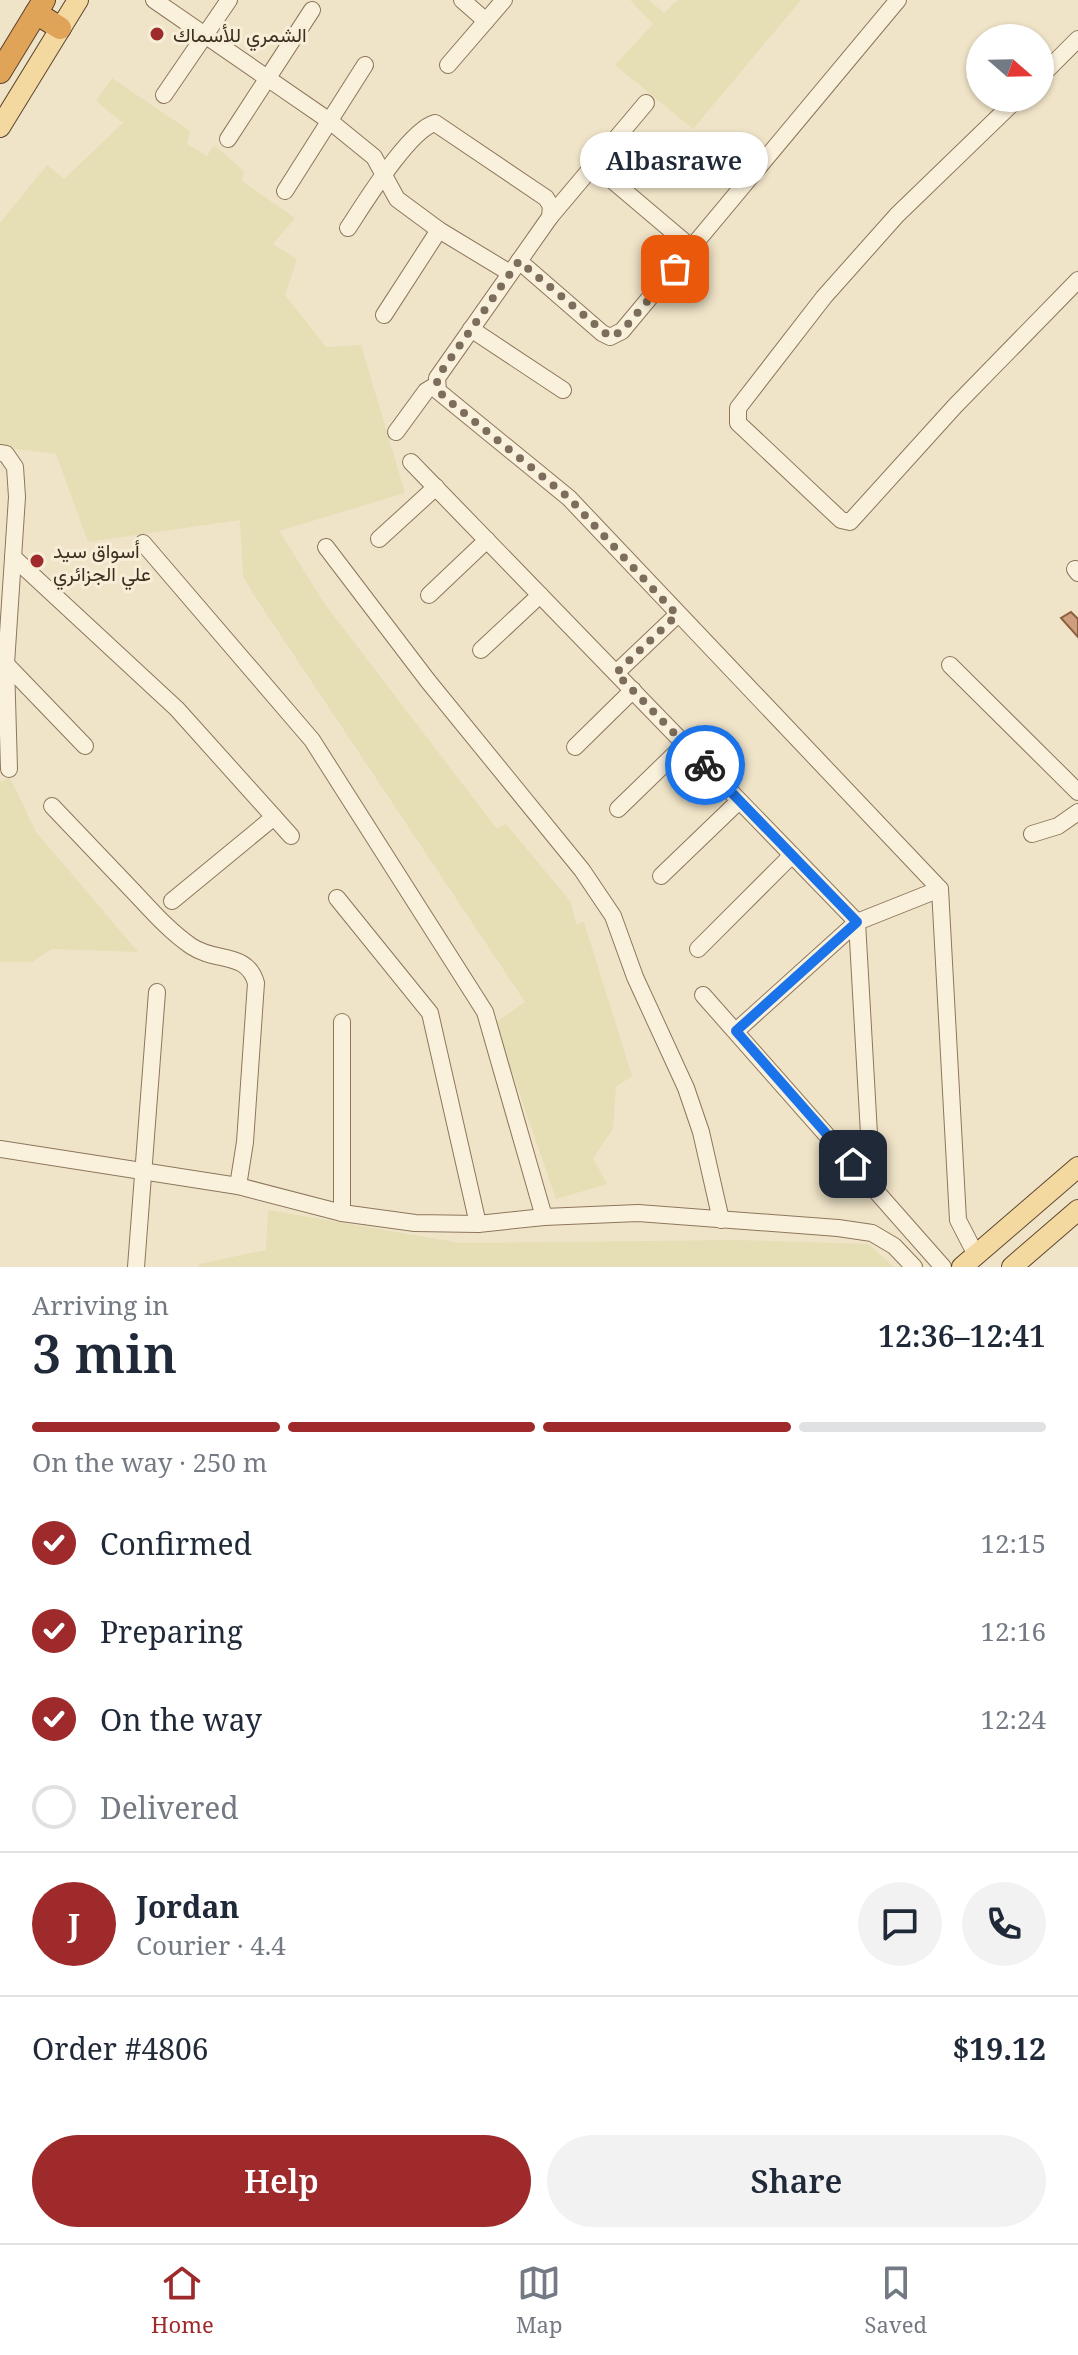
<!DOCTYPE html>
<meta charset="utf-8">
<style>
body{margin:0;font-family:"Noto Serif",Vazirmatn,serif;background:#f2f2f3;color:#1f2937;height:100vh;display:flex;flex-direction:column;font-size:30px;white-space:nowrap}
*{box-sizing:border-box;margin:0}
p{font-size:26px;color:#747a83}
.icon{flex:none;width:44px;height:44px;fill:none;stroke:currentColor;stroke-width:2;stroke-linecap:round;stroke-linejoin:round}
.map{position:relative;height:1267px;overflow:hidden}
.panel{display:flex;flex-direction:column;background:#fff;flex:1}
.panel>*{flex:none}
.needle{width:52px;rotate:110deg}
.buttons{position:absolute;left:966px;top:24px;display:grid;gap:16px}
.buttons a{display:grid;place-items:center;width:88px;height:88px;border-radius:50%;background:#fff;box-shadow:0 2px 6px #0004;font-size:40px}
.pin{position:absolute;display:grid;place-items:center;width:68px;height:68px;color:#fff;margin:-34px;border-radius:16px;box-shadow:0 4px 12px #0006}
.courier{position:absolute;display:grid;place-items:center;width:80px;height:80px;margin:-40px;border:6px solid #1a73e8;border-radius:50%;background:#fff;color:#222;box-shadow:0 2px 10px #0007}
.bubble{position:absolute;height:56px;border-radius:28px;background:#fff;box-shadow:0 2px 6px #0004;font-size:26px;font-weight:600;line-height:56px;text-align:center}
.headline em{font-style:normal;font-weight:600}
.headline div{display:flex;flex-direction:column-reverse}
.headline{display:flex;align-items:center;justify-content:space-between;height:136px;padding:0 32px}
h1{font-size:52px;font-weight:600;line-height:60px}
.bar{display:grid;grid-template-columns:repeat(4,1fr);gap:12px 8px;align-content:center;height:96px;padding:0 32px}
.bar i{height:10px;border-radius:6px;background:#e0e1e3}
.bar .active{background:#9e2a2b}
.bar p{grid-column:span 4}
.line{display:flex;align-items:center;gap:20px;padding:0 32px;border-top:2px solid #e0e1e3}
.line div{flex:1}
.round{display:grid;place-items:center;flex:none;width:84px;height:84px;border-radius:42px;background:#f2f2f3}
ol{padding:0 32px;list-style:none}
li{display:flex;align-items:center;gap:24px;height:88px}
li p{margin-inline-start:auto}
li .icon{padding:8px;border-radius:50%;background:#9e2a2b;color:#fff;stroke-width:4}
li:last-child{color:#747a83}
li i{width:44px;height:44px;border:4px solid #e0e1e3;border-radius:50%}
.cta{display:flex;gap:16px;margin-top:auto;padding:16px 32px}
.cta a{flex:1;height:92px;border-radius:48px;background:#9e2a2b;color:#fff;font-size:32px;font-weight:600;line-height:92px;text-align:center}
.cta a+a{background:#f2f2f3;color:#1f2937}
.menu{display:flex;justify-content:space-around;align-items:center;height:112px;border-top:2px solid #e0e1e3;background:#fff;font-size:22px;color:#747a83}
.menu a{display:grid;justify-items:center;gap:4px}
.menu .active{color:#9e2a2b}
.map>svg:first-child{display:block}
</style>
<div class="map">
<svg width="1078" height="1267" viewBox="0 0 1078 1267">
<rect width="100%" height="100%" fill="#f0e4c8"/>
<g fill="#e6deb5">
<path d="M630,0H649L664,13L678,0H801L693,129L615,65L653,24Z"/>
<path d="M112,78L190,131L187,144L207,156L214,145L244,171L242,181L295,218L273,244L297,259L285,295L326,347L361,345L405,493L279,531L324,603L497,829L506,824L571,902L576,924L584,922L632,1076L616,1087L613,1129L593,1158L607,1184L556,1199L495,1023L525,1002L252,592L243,576L240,520L88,542L56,454L0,447V223L47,165L64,179L123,123L96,101Z"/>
<path d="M10,778L36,832L138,952L52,949L32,962H0V781Z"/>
<path d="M268,1210L461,1243L736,1240L868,1244L894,1267H199V1264L266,1250Z"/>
</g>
<path fill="#cf9f7d" stroke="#8d5f41" stroke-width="2" d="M1071,612L1078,619V637L1061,618Z"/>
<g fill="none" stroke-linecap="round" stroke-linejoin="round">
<defs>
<g id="minor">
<path d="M154,0L331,122L374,157L397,199L439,230L510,273"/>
<path d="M462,0L486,21"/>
<path d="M448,65L504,0"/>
<path d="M1040,77L1078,39"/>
<path d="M164,95L229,0"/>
<path d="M1018,98L897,215L824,297L738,408V423L841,520L850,522L955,406L1078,280"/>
<path d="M228,139L312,10"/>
<path d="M594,165L692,248"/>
<path d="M285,191L365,65"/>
<path d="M550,217L646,103"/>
<path d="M348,228C364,204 409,130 435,123L546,198L551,206L550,217L437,378L438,391L569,498L940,889L958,1220L976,1255"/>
<path d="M519,261L602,333L610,337L622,331L898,0"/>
<path d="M384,315L439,230"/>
<path d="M471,329L563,390"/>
<path d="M396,432L426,391L436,385"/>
<path d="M0,453L6,454L15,467L17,497L6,664L9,769"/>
<path d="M411,462L857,922L872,1187"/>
<path d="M379,539L436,487"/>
<path d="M143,543L312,740L485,1012L544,1217"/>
<path d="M326,547L428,681L582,870L613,916L635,977L686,1088L701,1132L721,1220"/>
<path d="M13,557L177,709L291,836"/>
<path d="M1075,569L1078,573"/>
<path d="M429,595L487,540"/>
<path d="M481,650L540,595"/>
<path d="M6,664L85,746"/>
<path d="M950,665L1078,792"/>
<path d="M616,673L677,615"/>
<path d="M575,747L633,690"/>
<path d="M52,806C79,834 106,863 133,891C151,910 169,931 191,946C216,963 247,951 256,983L245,1142L238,1186"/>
<path d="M618,809L685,744"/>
<path d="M1032,834L1058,826L1078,812"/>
<path d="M661,876L739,801"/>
<path d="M337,898L430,1013L478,1224"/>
<path d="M172,901L274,817"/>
<path d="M698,949L792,855"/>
<path d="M703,995L943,1267"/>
<path d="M342,1022V1213"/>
<path d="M736,1031L857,922L940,889"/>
<path d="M0,1149L238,1186L342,1213L415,1223L478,1224L544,1217L638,1213L838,1228L872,1233L894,1246L914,1267"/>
<path d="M136,1267L157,992"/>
</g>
<g id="major">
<path d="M0,127L78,0"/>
<path d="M962,1267L1078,1167"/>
<path d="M1012,1267L1078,1210"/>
</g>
<g id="highway">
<path d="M36,13L60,28"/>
<path d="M0,72L44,0"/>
</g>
</defs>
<use href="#minor" stroke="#8d765c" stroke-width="18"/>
<use href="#major" stroke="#5b4430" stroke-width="22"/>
<use href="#highway" stroke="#5b4430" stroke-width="24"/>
<use href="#minor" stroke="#faf1dc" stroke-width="16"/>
<use href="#major" stroke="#f3d9a0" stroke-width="20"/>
<use href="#highway" stroke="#e0a458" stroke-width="22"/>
</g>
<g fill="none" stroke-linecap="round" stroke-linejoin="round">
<path stroke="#7c6e5b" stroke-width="8" stroke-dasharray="0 14.4" d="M675,269L622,331L610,337L519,261L441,372L436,385L443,396L569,498L677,615L616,673L705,765"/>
<path stroke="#1a73e8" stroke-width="10" d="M705,765L857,922L736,1031L853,1164"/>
</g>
<g fill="#9e2a2b" stroke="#f7eed8" stroke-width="3">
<circle cx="157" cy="34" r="8"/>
<circle cx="37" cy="561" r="8"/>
</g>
<g text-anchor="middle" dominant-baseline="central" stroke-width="6" stroke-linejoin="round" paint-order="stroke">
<g font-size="20" fill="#3d2e20" stroke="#f7eed8" text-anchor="start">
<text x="173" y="34">الشمري للأسماك</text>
<text x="53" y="550">أسواق سيد<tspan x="53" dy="23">علي الجزائري</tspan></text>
</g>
</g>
</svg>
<div class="buttons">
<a><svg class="needle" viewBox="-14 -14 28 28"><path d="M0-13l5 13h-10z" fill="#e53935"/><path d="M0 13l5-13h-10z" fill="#747a83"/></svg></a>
</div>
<div class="pin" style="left:675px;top:269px;background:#ea580c"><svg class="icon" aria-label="bag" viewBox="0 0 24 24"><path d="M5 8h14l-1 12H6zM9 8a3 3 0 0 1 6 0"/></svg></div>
<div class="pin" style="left:853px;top:1164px;background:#1f2937"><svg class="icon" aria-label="home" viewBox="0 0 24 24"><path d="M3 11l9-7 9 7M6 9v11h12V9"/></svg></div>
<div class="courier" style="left:705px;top:765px"><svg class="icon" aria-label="bike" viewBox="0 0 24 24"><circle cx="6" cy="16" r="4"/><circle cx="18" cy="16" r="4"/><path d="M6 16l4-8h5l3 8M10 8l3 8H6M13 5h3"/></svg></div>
<div class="bubble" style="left:580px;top:132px;width:188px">Albasrawe</div>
</div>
<section class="panel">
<div class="headline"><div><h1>3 min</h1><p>Arriving in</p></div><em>12:36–12:41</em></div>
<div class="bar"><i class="active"></i><i class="active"></i><i class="active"></i><i></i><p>On the way · 250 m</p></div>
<ol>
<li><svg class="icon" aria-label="check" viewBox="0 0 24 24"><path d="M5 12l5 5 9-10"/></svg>Confirmed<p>12:15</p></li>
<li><svg class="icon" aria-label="check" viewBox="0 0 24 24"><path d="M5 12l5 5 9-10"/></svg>Preparing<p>12:16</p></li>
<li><svg class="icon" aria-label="check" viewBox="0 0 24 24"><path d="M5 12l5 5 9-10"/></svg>On the way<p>12:24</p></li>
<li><i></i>Delivered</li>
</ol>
<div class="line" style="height:144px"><b class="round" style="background:#9e2a2b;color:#fff">J</b><div><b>Jordan</b><p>Courier · 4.4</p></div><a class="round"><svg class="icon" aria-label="chat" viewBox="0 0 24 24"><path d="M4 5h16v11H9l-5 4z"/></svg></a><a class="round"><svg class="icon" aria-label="phone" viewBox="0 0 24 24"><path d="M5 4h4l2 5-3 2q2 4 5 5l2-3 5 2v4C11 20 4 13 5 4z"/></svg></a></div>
<div class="line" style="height:104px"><div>Order #4806</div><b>$19.12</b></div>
<div class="cta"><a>Help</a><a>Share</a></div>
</section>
<nav class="menu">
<a class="active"><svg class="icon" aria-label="home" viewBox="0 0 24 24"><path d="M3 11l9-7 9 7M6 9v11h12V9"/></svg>Home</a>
<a><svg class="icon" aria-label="map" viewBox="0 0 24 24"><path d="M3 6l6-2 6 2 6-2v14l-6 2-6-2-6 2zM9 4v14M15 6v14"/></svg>Map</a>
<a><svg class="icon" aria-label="saved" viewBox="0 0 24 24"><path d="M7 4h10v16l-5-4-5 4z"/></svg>Saved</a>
</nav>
